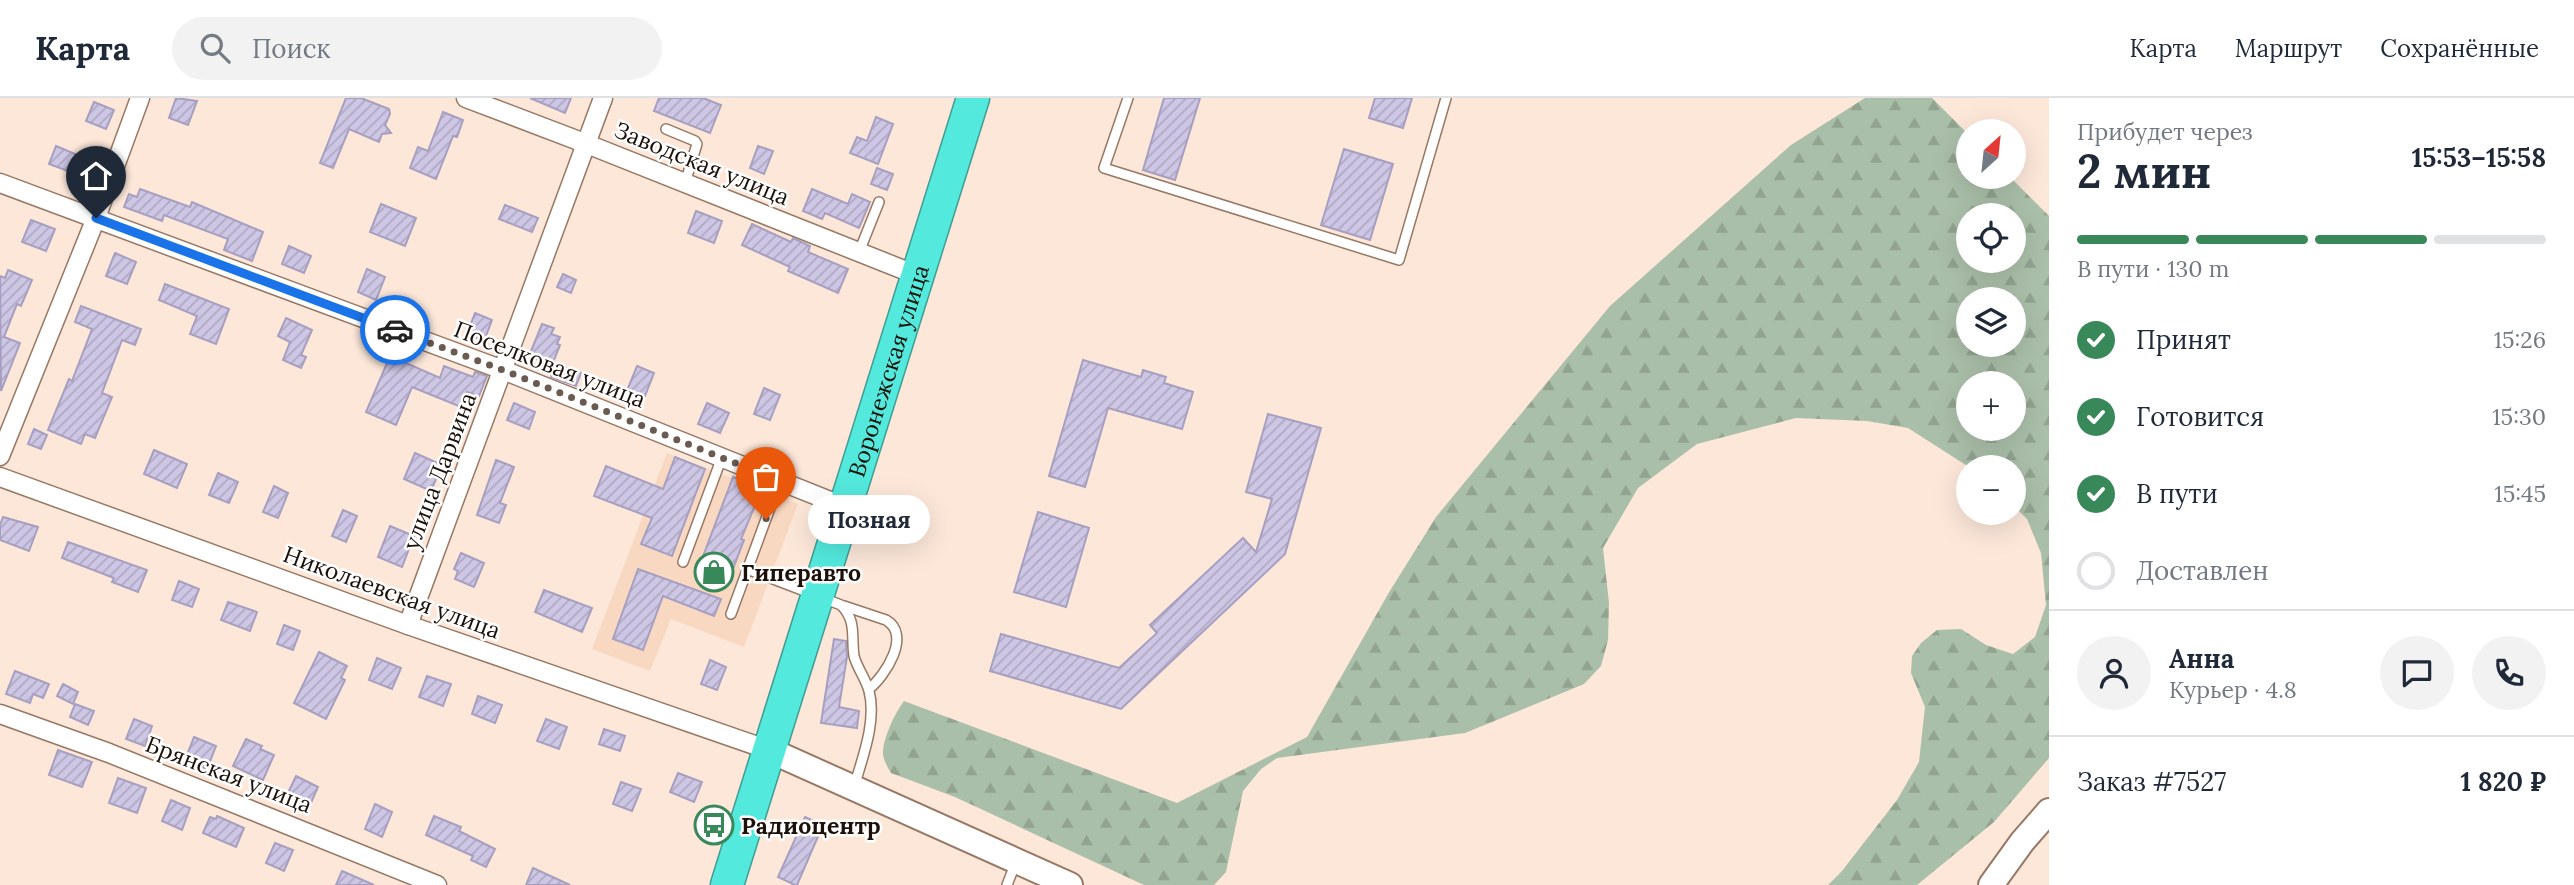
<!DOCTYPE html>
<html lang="ru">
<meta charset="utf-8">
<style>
body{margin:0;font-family:Lora,serif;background:#f2f2f3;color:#1f2937;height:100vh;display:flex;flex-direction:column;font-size:26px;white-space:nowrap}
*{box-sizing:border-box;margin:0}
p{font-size:23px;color:#747a83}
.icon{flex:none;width:38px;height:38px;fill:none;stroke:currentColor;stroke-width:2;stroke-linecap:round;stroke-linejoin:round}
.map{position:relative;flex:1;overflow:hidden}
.panel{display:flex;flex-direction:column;background:#fff;width:525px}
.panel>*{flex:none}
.needle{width:46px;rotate:27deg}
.tools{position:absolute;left:1956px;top:21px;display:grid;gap:14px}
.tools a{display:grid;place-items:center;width:70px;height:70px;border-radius:50%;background:#fff;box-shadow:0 7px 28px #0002;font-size:35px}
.pin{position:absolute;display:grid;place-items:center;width:60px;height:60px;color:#fff;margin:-72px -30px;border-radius:50% 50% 50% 0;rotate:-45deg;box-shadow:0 0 7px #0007}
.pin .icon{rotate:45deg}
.courier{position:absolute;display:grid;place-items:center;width:70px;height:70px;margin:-35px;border:5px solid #1a73e8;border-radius:50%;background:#fff;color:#222;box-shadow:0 2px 9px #0007}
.bubble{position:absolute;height:49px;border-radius:24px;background:#fff;box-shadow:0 7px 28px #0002;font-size:23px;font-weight:700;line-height:49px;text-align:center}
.summary em{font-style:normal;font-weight:700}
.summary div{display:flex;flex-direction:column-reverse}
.summary{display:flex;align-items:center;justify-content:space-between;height:119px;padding:0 28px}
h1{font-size:46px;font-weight:700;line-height:52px}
.bar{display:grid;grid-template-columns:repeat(4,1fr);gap:10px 7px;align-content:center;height:84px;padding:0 28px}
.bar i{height:9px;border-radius:5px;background:#e0e1e3}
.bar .selected{background:#388859}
.bar p{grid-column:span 4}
.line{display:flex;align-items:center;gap:18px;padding:0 28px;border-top:2px solid #e0e1e3}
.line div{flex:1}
.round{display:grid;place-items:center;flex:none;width:74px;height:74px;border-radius:37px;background:#f2f2f3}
ol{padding:0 28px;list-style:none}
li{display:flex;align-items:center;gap:21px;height:77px}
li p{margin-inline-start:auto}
li .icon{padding:7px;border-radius:50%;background:#388859;color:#fff;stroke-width:4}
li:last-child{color:#747a83}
li i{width:38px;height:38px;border:4px solid #e0e1e3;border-radius:50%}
header{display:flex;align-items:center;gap:42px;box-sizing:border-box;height:98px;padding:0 35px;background:#fff;border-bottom:2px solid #e0e1e3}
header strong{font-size:33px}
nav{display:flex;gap:38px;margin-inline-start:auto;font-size:24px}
.search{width:490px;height:63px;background:#f2f2f3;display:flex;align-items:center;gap:18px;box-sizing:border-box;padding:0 24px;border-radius:38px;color:#747a83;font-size:26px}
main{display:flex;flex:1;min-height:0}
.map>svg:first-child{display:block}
</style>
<header>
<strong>Карта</strong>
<div class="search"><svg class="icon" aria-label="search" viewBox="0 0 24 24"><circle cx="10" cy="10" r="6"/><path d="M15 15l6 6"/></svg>Поиск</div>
<nav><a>Карта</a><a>Маршрут</a><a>Сохранённые</a></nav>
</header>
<main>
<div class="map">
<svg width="2049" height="787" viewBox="0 0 2049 787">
<defs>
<pattern id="forest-firs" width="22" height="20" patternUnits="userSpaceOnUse" patternTransform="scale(1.75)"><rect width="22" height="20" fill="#aabfa9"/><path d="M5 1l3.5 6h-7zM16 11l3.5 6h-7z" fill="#92a390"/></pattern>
<pattern id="building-hatch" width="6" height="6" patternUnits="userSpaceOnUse" patternTransform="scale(1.75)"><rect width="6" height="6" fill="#cdc6e4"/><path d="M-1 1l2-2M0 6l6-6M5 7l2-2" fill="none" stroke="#afa9c2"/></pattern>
</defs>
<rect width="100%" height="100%" fill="#fce7d9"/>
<path fill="#f9d8c2" d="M667,355L798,406L744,549L671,521L650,573L592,551Z"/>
<path fill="url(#forest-firs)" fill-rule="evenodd" d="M1865,0H1932L1969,37V79H2010L2049,118V660L1994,724L1917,787H1828L1842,773L1897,702L1919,664L1925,609L1911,575L1912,558L1921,545L1937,532L1961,531L1986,547L2013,556L2035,539L2046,507L2041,455L2027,421L2014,408V369H1969L1908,330L1867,323L1796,320L1697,346L1638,390L1603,450L1609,505L1608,542L1601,568L1584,586L1465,635L1277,660L1261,671L1243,693L1226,774L1214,787H1144L955,699L891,675C887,668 882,660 883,652C885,636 895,615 904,603L1177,705L1307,639L1388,496L1436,419L1610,208L1791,47ZM1969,117H2014V163H1969ZM1969,201H2014V247H1969ZM1969,285H2014V331H1969Z"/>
<g fill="url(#building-hatch)" stroke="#a79fc0" stroke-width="2">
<path d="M176,0L197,3L188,27L169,20Z"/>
<path d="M346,0H361L389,11L390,16L385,27L391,35L382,36L379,44L349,31L333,70L320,65Z"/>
<path d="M530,0H571L565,15Z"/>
<path d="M659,0H703L721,7L710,35L654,13Z"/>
<path d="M1164,0H1200L1175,82L1143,72Z"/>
<path d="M1375,0H1412L1403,30L1369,20Z"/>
<path d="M94,4L114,12L106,31L86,23Z"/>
<path d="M443,14L463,22L457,39L453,38L436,81L410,70L418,49L428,53Z"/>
<path d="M876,19L893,26L878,66L850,55L857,39L867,43Z"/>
<path d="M56,48L80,58L73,75L49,66Z"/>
<path d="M758,48L773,53L764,76L750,70Z"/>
<path d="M1344,51L1393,66L1370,142L1321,127Z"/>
<path d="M877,70L893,76L887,92L871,86Z"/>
<path d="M140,91L190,109L192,104L263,134L252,163L224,152L228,141L164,117L162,123L124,109L129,96L137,99Z"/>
<path d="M812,91L848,106L852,96L870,104L859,130L825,115L822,121L803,113Z"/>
<path d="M381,106L416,120L405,148L370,134Z"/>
<path d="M505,107L538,120L532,134L499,121Z"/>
<path d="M696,113L722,123L714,145L688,135Z"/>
<path d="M31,122L55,131L46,153L22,144Z"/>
<path d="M752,126L791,144L793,140L810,148L808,154L848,171L838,195L788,173L790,169L742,147Z"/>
<path d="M289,148L311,158L304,175L282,166Z"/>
<path d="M115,155L136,164L127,186L106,178Z"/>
<path d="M367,171L385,179L376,202L358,194Z"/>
<path d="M8,172L32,182L21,208L17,206L4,239L20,245L1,293L0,178L5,180Z"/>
<path d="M563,176L576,182L571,195L557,189Z"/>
<path d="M165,186L229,211L216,246L190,236L197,218L159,202Z"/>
<path d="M81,208L141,231L135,247L122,242L102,295L112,299L95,340L85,336L81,346L48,332L69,281L72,283L92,231L75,224Z"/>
<path d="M475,215L492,222L484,243L467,236Z"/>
<path d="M286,220L312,232L301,257L306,259L301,270L283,262L290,244L278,238Z"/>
<path d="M542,226L554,230L551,236L560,239L557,246L560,247L552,267L529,258Z"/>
<path d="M390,258L440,280L444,268L473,279L475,274L487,278L479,298L467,294L461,309L412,289L396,327L366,314Z"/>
<path d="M1083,262L1141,279L1143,272L1166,279L1164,285L1193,294L1182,331L1108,310L1085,389L1049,378Z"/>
<path d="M555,266L581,275L576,288L551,279Z"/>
<path d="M637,268L654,275L643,303L626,295Z"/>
<path d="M764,290L780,297L770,322L754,316Z"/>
<path d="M514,305L535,314L529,331L507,322Z"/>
<path d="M707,305L729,315L720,335L698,326Z"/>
<path d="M1268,316L1321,330L1285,456L1121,611L990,573L1001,536L1119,570L1157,535L1150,527L1243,440L1256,454L1272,401L1246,394Z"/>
<path d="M34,331L47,337L41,351L28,346Z"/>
<path d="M154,352L187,366L177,390L144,376Z"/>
<path d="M415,355L442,367L431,393L404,381Z"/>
<path d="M675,359L705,371L672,458L641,446L652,420L594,398L606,368L663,391Z"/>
<path d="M496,362L514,369L500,405L506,407L499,425L477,417Z"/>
<path d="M218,375L238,384L229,405L209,397Z"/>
<path d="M733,379L762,391L741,441L744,442L729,481L699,469Z"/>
<path d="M274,388L288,395L278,420L263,414Z"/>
<path d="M343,412L357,418L346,444L332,438Z"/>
<path d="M1038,414L1089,430L1066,509L1014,494Z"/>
<path d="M3,419L38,429L29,453L0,442V427Z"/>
<path d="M390,428L414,438L402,469L378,459Z"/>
<path d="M68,444L147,472L138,494L112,484L114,480L62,460Z"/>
<path d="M461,455L484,465L474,489L455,481L458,473L454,471Z"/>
<path d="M638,471L721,501L714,518L663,498L643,552L613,541Z"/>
<path d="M179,483L199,491L192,509L172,502Z"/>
<path d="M544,492L592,510L582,534L535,514Z"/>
<path d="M228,504L257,514L250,533L221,522Z"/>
<path d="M284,527L300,533L293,552L277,546Z"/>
<path d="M834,541L846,543L847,559L839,609L859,613L857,630L821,625Z"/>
<path d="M319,554L347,568L341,580L345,582L326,621L294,605Z"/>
<path d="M377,560L401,570L392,591L369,582Z"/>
<path d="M710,562L726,569L717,592L701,586Z"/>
<path d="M15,573L49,586L43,600L33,596L30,605L6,596Z"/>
<path d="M427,578L451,586L443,608L419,599Z"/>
<path d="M63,586L78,594L73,606L57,598Z"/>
<path d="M478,598L502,607L495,625L472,616Z"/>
<path d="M75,606L94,613L88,627L70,619Z"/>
<path d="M134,621L152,628L145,648L126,641Z"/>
<path d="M546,621L567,629L559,651L537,643Z"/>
<path d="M604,631L625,638L620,653L599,646Z"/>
<path d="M194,639L216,648L207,671L185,662Z"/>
<path d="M246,641L262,648L260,651L274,657L263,682L233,668Z"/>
<path d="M58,652L92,664L82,689L49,677Z"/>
<path d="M678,675L702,684L694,704L670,694Z"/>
<path d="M296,678L318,689L310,707L287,697Z"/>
<path d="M118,680L146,690L137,715L109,705Z"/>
<path d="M621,684L641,691L632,713L613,706Z"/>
<path d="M171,702L190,710L182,732L162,723Z"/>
<path d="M375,706L392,714L382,739L365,731Z"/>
<path d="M217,718L244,730L236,749L203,735L210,719L216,721Z"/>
<path d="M434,718L461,729L459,733L495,751L486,769L471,762L473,758L426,737Z"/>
<path d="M805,719L823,727L797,787H795L778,779Z"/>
<path d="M275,745L293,752L284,773L266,765Z"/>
<path d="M533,770L570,787H526Z"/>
<path d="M342,773L374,787H336Z"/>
</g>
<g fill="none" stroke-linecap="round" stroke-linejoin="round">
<defs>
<g id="lane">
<path d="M1128,0L1104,70L1399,162L1446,0"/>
<path d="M666,31L695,43L697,46L685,85"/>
<path d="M859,154L879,104"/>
<path d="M683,464L722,359"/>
<path d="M747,471L841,507C857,523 851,538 854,558C857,570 866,581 869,593C877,623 862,661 854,689"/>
<path d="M844,508L886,522C912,537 885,578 869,591"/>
<path d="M731,516L780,383"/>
<path d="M1007,787L1016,764"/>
</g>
<g id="street">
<path d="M466,0L587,46L919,178"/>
<path d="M0,85L503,272L845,409"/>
<path d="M0,358L96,120L140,0"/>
<path d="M0,379L408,527L769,652"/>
<path d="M408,527L603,0"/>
<path d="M0,616L109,655L437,787"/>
</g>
<g id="secondary">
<path d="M769,652L1070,787"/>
<path d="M1991,787L2022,744L2049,713"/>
</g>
<g id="highway">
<path id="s1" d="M727,787L973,0"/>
</g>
</defs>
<use href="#lane" stroke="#977864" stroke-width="12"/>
<use href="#street" stroke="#977864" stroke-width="21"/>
<use href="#secondary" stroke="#977864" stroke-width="28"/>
<use href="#highway" stroke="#409d93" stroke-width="35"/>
<use href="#lane" stroke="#fff" stroke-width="9"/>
<use href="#street" stroke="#fff" stroke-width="18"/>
<use href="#secondary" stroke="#fff" stroke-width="24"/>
<use href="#highway" stroke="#53e9dd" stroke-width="32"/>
</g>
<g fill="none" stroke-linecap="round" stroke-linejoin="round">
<path stroke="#6a5b52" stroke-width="7" stroke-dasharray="0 12.6" d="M395,232L503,272L780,383L766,421"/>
<path stroke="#1a73e8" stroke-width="9" d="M96,120L395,232"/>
</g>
<defs>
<symbol id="shop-ring" viewBox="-11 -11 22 22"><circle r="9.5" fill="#fff" stroke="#388859" stroke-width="1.5"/><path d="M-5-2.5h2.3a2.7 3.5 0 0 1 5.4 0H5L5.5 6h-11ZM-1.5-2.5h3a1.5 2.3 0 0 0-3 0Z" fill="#388859"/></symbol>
<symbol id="bus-ring" viewBox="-11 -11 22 22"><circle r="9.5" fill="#fff" stroke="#388859" stroke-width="1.5"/><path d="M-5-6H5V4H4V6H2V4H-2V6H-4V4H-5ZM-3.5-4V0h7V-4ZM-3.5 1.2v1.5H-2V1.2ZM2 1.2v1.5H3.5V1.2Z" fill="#388859"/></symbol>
</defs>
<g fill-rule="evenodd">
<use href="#shop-ring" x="692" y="452" width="44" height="44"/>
<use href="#bus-ring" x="692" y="705" width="44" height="44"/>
</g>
<g text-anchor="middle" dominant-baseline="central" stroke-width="5" stroke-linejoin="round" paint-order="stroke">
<g font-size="23" fill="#1c1009" stroke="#fff">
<text transform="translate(702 65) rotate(22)">Заводская улица</text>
<text transform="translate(550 266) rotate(21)">Поселковая улица</text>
<text stroke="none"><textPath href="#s1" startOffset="539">Воронежская улица</textPath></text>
<text transform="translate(439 373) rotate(-69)">улица Дарвина</text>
<text transform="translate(392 494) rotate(20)">Николаевская улица</text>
<text transform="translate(229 676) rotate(21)">Брянская улица</text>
</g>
<g font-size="23" font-weight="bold" fill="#1c1009" stroke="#fff" text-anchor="start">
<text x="741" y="474">Гиперавто</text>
<text x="741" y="727">Радиоцентр</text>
</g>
</g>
</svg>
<div class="tools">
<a><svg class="needle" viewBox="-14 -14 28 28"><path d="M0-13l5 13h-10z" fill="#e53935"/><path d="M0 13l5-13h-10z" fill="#747a83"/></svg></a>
<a><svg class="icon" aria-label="locate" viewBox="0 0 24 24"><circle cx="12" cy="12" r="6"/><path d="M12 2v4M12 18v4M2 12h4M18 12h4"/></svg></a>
<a><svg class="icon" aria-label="layers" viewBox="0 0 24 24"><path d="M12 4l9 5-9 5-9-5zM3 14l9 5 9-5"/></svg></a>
<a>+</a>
<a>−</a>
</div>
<div class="pin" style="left:766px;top:421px;background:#ea580c"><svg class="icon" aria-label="bag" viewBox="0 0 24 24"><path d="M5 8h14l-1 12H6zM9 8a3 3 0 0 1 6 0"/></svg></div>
<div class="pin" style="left:96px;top:120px;background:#1f2937"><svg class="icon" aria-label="home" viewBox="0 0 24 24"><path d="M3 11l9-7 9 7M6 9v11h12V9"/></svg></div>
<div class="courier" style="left:395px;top:232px"><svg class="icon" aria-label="car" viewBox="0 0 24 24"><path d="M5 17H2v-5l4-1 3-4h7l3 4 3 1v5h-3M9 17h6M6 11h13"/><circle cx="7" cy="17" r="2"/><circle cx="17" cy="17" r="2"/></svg></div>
<div class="bubble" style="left:808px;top:397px;width:122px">Позная</div>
</div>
<section class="panel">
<div class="summary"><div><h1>2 мин</h1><p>Прибудет через</p></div><em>15:53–15:58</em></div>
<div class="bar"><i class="selected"></i><i class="selected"></i><i class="selected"></i><i></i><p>В пути · 130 m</p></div>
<ol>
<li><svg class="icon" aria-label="check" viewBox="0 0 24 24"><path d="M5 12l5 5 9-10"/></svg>Принят<p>15:26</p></li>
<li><svg class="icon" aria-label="check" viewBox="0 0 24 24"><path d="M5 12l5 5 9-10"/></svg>Готовится<p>15:30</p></li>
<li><svg class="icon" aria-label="check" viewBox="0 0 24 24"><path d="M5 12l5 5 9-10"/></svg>В пути<p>15:45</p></li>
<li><i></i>Доставлен</li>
</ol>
<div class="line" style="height:126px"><a class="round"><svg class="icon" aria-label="person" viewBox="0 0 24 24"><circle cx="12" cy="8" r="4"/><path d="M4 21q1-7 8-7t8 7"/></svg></a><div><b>Анна</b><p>Курьер · 4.8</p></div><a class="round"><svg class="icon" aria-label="chat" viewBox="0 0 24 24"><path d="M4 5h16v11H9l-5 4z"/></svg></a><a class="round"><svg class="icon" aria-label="phone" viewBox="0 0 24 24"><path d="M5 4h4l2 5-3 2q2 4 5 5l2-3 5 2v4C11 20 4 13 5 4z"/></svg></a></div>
<div class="line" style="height:91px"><div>Заказ #7527</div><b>1 820 ₽</b></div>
</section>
</main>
